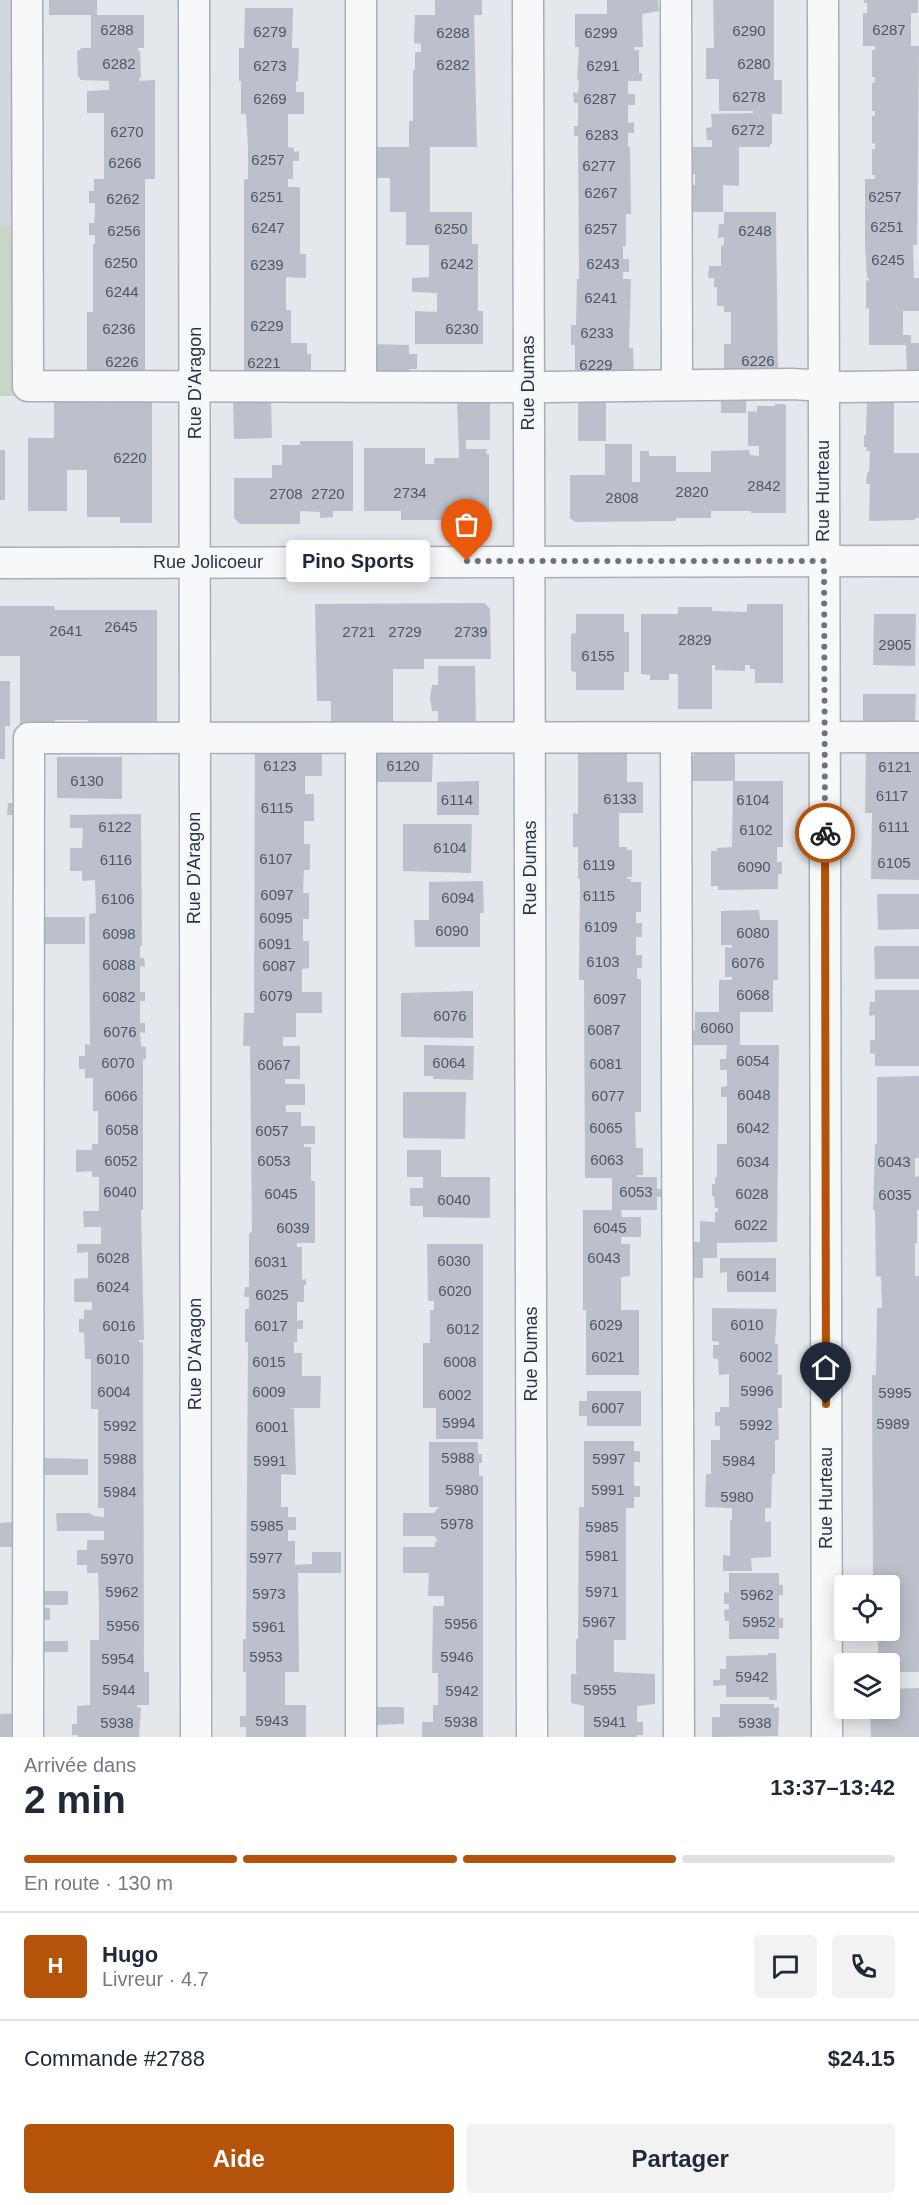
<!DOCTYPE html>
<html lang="fr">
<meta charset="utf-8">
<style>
body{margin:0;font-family:Helvetica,sans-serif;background:#f2f2f3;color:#1f2937;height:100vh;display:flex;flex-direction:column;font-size:22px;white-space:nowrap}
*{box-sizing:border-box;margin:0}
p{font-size:20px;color:#747a83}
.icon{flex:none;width:33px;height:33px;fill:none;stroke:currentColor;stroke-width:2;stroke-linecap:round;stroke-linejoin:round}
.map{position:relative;height:1737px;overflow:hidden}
.drawer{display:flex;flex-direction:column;background:#fff;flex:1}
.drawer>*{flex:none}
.buttons{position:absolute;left:834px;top:1575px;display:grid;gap:12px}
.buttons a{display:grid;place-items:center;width:66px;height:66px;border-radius:6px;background:#fff;box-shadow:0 3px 15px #0003;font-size:30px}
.pin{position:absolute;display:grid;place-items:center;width:51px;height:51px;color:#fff;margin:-62px -26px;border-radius:50% 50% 50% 0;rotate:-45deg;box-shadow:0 0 6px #0007}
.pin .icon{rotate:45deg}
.courier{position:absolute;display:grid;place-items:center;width:60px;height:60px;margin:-30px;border:4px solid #b45309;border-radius:50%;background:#fff;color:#222;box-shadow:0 2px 8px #0007}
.bubble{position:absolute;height:42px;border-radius:6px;background:#fff;box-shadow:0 3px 15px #0003;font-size:20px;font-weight:700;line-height:42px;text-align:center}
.summary em{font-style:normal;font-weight:700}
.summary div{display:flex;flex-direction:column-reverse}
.summary{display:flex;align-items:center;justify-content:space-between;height:102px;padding:0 24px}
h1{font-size:39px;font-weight:700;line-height:45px}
.bar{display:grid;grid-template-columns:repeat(4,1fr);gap:9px 6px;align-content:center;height:72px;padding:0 24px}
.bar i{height:8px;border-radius:4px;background:#e0e1e3}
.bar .on{background:#b45309}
.bar p{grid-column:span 4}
.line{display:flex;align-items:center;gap:15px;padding:0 24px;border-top:2px solid #e0e1e3}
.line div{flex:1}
.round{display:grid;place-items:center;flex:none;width:63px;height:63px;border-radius:6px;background:#f2f2f3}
.primary-button{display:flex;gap:12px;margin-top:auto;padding:12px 24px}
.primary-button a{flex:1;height:69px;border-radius:6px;background:#b45309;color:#fff;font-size:24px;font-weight:700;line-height:69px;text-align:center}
.primary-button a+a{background:#f2f2f3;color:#1f2937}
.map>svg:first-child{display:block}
</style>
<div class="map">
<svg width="919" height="1737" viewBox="0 0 919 1737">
<rect width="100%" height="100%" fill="#e4e7ec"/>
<path fill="#d2d6de" d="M0,0H20L22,225H0Z"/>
<path fill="#c9d6c5" d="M0,225H22L21,396H0Z"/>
<g fill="#bbc0ca">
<path d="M49,0H97V15H144V48H138V51H140L141,78H139V81L155,80V179H145V377L87,378V312H93V244H95V235H89V223H94L95,212V203H89V191H94V179H104V113H87V91L109,90V81L80,80V77H78L77,51L80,50L81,48H91V15H49Z"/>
<path d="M435,0H482V15H474L477,147H430V212H472V244H478V311H483V344H415V311L437,312V293L412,292V278L429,277V245H406V212H390V178H376V147H409V121H413V70H415V52H421V44L414,43L415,15H435Z"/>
<path d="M607,0H658L659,11L642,14L643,47H634V50H639V73H642V81H628V94H635V105H628V123L634,122V133H628V147H630L631,214H626V246H623V259H629V272H623V279H631L629,348H633L634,377L575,378V345H571V325H576L577,279H579L578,136H574V126H578V103H574L573,92L578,93L579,80H577L579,47H575V14H607Z"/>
<path d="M713,0H774V80H782V114H770L772,115V144H770V147H739V186L723,185V212H685V185H695V174H689L690,147H712V140H707L706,128L712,127L711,114L753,113V111H719V79H706V48H714Z"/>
<path d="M864,0H918V13H911V46H919L917,245H913L914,278H919V311H903V335H911V343H919V378H907L906,345H869V308L866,309V280L869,281V278H867L865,245V179H875V175H872V149H875V143L872,144V116H875V111H872V83L875,82V77H872V50H875V46H863V13H867V3H864Z"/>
<path d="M245,8H293L292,48H299L298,81H296V92H304V114H288V147L294,148V152L299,151V161H293V179H288V187H300V254H306V278L286,277V310H291V343H307V354H311V370H306V378H244V179H248V147L246,114H241V81H239V48H244Z"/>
<path d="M724,212H776L778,376H724V344H731V312H724V306H717V287H714V278H708L709,266H721V246L724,245V237L718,238L719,224H724Z"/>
<path d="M370,344L409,345V354H417V369H409V379L370,378Z"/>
<path d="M54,396H152V523H120V517H87V470H67V511H28V438H54Z"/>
<rect x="578" y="396" width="28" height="45"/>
<rect x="721" y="396" width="25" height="17"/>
<path d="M867,396L894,397V453H919V518H915V520L869,521L870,484H866L867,473L869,472L870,451H866L867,447H864V435H866Z"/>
<path d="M457,398H490V440H466V449H487L486,454H489V520H401V511H364V448H425V464H434V458H459Z"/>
<path d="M233,399H271L272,438L234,439Z"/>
<path d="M775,404H784L786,406V513H751V511H711V518H676V521L575,522L570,518V475H605V444H632V482H640V451H649V456H676V472H711V451L749,450L750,455L759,456V446H748V411L757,412V406H775Z"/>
<path d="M300,441H353V511H333V517L320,518V512L300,511V524H240L234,518V478H272V465H282V445H300Z"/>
<rect x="0" y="450" width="5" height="50"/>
<path d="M485,603L490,609L491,659H424V669H393V722H331V701H317L315,604Z"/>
<path d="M747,604H783V683H755V669H750V665H745V671L715,670V665H712V709H678V674H669V680H650V675L641,674V614H678V607H712V611L747,612Z"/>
<path d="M0,606H54L55,610H157V727H88V720H55V724H20V656H0Z"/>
<path d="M576,614H624V632H629V672H624V690H576V672L571,671V634L576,633Z"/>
<path d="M874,614H916L915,666L873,665Z"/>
<path d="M438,666H475L476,730H438V711H432L430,698L432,685H438Z"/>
<path d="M0,681H10V726H5V759H0Z"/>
<path d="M863,694H916L915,723H863Z"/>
<path d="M866,746H919V880L871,879L872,813H865Z"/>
<path d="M255,747H322V776H305V794H314V821H304V844H310V870H304L303,893H309V919H303V941H309V968L302,969V992H322V1013H296V1037H283V1046H300V1079H285V1084H305V1105H286V1112H301V1126H315V1144H304V1147H311V1181H315V1243H297V1247H302V1280L306,1279V1285H304V1302H297V1321L303,1320V1329H297V1342H294V1353H302V1376H321L320,1408H289L294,1409L296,1475L281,1474V1507H288V1517H296V1530H288V1541H295V1565L312,1564V1552H341V1573H298L299,1672H285V1705H306V1737H246V1727H240V1716H246V1672H243V1639H246L248,1342H245V1309H249V1297H244L245,1287H249V1233L252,1232L250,1046H243L244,1013H254Z"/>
<path d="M578,747H627V782H643V813H619V847H627V850H632V877H627V879H631V882H641V912H636V923H642V937H636V955H642V968H637V979H641V1112H635L636,1148H643V1175H637V1177H657V1189H661V1197H657V1210H621L622,1217H641V1237H621V1244H630V1276L621,1277V1310H639V1375H586V1310H583V1210H612V1178H585L584,980H579L580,879H578V847H573V813L578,814Z"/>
<path d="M694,748H735V781H685V756H694Z"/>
<path d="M371,749H433L432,782H371Z"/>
<path d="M57,757H122V799L57,798Z"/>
<path d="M479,781V815H437V782Z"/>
<path d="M733,781H783V847H777V862H782V874H778V889L718,890V886H711V851H717V848L732,847Z"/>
<path d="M8,803H19V815H7Z"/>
<path d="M141,814L142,946H140V958H144L145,967L140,966V992H145V1001H140V1023H145V1033L140,1032L141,1044V1046L146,1047V1059H143V1210H141L144,1340H139V1342H143L144,1672H149V1705H137V1708L141,1707L139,1737H78V1735H72V1724H77V1706L90,1705V1640H99V1605L98,1573H87V1565H77V1550H87V1540H104V1531H57L56,1513H89L94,1516L104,1517V1508H98V1409H91V1359H85L84,1333L79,1332V1319H84V1310H92V1302H74V1279L88,1278V1252L77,1253V1244H101V1227H84L83,1211H99V1177H92V1171L76,1172V1150H92V1144H98V1111H93V1078H85V1069H79V1056H85V1044L90,1045L89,914L96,913L95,880L82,881V871H70V848H82L83,828H70V815Z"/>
<path d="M403,824H472L471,873L403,871Z"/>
<path d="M483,881L484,913H480V947H415L414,920H429V882Z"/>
<path d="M877,894H919V929L878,930Z"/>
<path d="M759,910L760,920H778V980H773V1012H740V1045H779L777,1242L717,1243V1258H703V1278H687V1242H700V1221L715,1222V1212H718V1208H715L714,1196H712V1184H715V1178L717,1177V1144H727V1097H721V1087L727,1086V1070H720V1059H726L727,1045H685V1030H695V1012H719V980H732V977H725V947L732,948V945H721V911Z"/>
<rect x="37" y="917" width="48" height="27"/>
<path d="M876,946H919V979H875L874,948Z"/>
<path d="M875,990H919V1066H875V1054L870,1053V1040H875V1015L869,1016L870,1002H875Z"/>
<path d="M473,991V1038L401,1037V993Z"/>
<path d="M424,1045L474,1046L473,1080L433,1079V1076H424Z"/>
<path d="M919,1076V1158H915V1177L919,1176V1210H917V1243H915V1276H919V1672H890V1664H878V1630H890V1586H873L872,1375H876L877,1308H882L881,1277L876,1276L875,1210H873L875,1144H877V1077Z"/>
<path d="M403,1092H466L465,1139L403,1138Z"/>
<path d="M407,1150H441V1177H490V1218L423,1217V1206H410V1188H423V1177H407Z"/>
<path d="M427,1244H483V1439H436V1408H423V1343H430V1310H434V1301H428Z"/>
<path d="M720,1258H776V1292H727V1272L720,1273Z"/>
<path d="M712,1308L777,1309L775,1344H778V1373L775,1374L782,1375V1408H778L779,1439L775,1441V1474L772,1475L771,1508H765V1522L771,1521V1557L751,1558L752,1571H723V1555L730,1556V1520H732V1508L705,1507L706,1474H711V1440H720V1426H715V1412H720V1407H729V1374L719,1375L718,1359L713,1358V1345H719V1342L712,1341Z"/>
<path d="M587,1391H641V1426H587V1416H579V1401H587Z"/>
<path d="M584,1441H634V1451H640V1462H634V1486H640V1497H634V1508H626V1640H614V1672L655,1674V1704L637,1706V1722H643V1735H637V1737H584V1706L571,1703V1674H577L576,1672V1639H578L579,1507H584Z"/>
<path d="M429,1442H478V1454H482V1463H479V1476H483V1737H422V1722H433V1705H438V1673H432L433,1606H444V1596H428L429,1573H403V1547H435V1542L438,1541L434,1536H403V1513H434L439,1507H429Z"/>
<path d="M41,1458L88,1459V1475H41Z"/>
<path d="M13,1522V1547H0V1523Z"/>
<path d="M729,1573H779V1585H783V1595H779V1618H783V1628H779V1639H729V1621H725L724,1610L729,1609V1604H724V1592L729,1593Z"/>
<rect x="39" y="1591" width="29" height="14"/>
<path d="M40,1607L50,1608V1620H40Z"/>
<rect x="39" y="1641" width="29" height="11"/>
<path d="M768,1653H776L777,1700H769V1697H726V1685L713,1686V1680H720V1669H726V1656L768,1655Z"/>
<path d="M919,1688V1737H871L870,1708H890V1689Z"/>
<path d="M720,1704H774V1708L779,1707L778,1736L712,1737V1717H720Z"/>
<path d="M373,1707H404V1724L373,1725Z"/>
<path d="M20,1713L21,1737H0V1714Z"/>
</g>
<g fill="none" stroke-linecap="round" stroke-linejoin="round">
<defs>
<g id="minor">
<path d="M27,0L28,386L547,387L792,384L843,387L919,386"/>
<path d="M194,0L196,1737"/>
<path d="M528,0L532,1737"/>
<path d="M676,0L677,385"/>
<path d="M823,0L827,1737"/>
<path d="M361,386V0"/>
<path d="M0,563L919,561"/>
<path d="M361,738V1737"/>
<path d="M676,738L679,1737"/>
<path d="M28,1737L29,738L919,737"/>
</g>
</defs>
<use href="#minor" stroke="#a9aeb7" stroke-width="33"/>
<use href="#minor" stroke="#f7f8fa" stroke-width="30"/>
</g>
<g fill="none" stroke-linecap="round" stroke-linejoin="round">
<path stroke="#6c737f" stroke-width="6" stroke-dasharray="0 10.8" d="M467,561H824L825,833"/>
<path stroke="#b45309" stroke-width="8" d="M825,833L826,1404"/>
</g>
<g text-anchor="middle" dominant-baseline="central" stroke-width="4.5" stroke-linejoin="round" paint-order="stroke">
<g font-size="15" fill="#4f5766">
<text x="117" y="29">6288</text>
<text x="889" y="29">6287</text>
<text x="749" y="30">6290</text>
<text x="270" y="31">6279</text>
<text x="453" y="32">6288</text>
<text x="601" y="32">6299</text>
<text x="119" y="63">6282</text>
<text x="754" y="63">6280</text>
<text x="453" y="64">6282</text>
<text x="270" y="65">6273</text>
<text x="603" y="65">6291</text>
<text x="749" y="96">6278</text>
<text x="270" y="98">6269</text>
<text x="600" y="98">6287</text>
<text x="748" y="129">6272</text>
<text x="127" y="131">6270</text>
<text x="602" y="134">6283</text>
<text x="268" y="159">6257</text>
<text x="125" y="162">6266</text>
<text x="599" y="165">6277</text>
<text x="601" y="192">6267</text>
<text x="267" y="196">6251</text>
<text x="885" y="196">6257</text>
<text x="123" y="198">6262</text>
<text x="887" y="226">6251</text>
<text x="268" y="227">6247</text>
<text x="451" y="228">6250</text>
<text x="601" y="228">6257</text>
<text x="124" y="230">6256</text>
<text x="755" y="230">6248</text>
<text x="888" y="259">6245</text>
<text x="121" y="262">6250</text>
<text x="457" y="263">6242</text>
<text x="603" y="263">6243</text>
<text x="267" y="264">6239</text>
<text x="122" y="291">6244</text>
<text x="601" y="297">6241</text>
<text x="267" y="325">6229</text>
<text x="119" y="328">6236</text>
<text x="462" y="328">6230</text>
<text x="597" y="332">6233</text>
<text x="758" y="360">6226</text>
<text x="122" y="361">6226</text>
<text x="264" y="362">6221</text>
<text x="596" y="364">6229</text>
<text x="130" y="457">6220</text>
<text x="764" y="485">2842</text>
<text x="692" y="491">2820</text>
<text x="410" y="492">2734</text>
<text x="286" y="493">2708</text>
<text x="328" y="493">2720</text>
<text x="622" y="497">2808</text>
<text x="121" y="626">2645</text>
<text x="66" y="630">2641</text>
<text x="359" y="631">2721</text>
<text x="405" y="631">2729</text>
<text x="471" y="631">2739</text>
<text x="695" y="639">2829</text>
<text x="895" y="644">2905</text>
<text x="598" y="655">6155</text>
<text x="280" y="765">6123</text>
<text x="403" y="765">6120</text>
<text x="895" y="766">6121</text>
<text x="87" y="780">6130</text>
<text x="892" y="795">6117</text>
<text x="620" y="798">6133</text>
<text x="457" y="799">6114</text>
<text x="753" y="799">6104</text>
<text x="277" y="807">6115</text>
<text x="115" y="826">6122</text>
<text x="894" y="826">6111</text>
<text x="756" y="829">6102</text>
<text x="450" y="847">6104</text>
<text x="276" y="858">6107</text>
<text x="116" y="859">6116</text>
<text x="894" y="862">6105</text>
<text x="599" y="864">6119</text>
<text x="754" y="866">6090</text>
<text x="277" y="894">6097</text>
<text x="599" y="895">6115</text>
<text x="458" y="897">6094</text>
<text x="118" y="898">6106</text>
<text x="276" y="917">6095</text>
<text x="601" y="926">6109</text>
<text x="452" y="930">6090</text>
<text x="753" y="932">6080</text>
<text x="119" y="933">6098</text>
<text x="275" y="943">6091</text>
<text x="603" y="961">6103</text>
<text x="748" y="962">6076</text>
<text x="119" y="964">6088</text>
<text x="279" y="965">6087</text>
<text x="753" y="994">6068</text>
<text x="276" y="995">6079</text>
<text x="119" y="996">6082</text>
<text x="610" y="998">6097</text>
<text x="450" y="1015">6076</text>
<text x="717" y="1027">6060</text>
<text x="604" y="1029">6087</text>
<text x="120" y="1031">6076</text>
<text x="753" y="1060">6054</text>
<text x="118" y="1062">6070</text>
<text x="449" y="1062">6064</text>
<text x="606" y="1063">6081</text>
<text x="274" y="1064">6067</text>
<text x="754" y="1094">6048</text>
<text x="121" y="1095">6066</text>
<text x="608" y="1095">6077</text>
<text x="606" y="1127">6065</text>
<text x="753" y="1127">6042</text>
<text x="122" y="1129">6058</text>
<text x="272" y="1130">6057</text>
<text x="607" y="1159">6063</text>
<text x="121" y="1160">6052</text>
<text x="274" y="1160">6053</text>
<text x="753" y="1161">6034</text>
<text x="894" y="1161">6043</text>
<text x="120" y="1191">6040</text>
<text x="636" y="1191">6053</text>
<text x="281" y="1193">6045</text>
<text x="752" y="1193">6028</text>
<text x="895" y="1194">6035</text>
<text x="454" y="1199">6040</text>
<text x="751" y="1224">6022</text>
<text x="293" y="1227">6039</text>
<text x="610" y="1227">6045</text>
<text x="113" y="1257">6028</text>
<text x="604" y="1257">6043</text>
<text x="454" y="1260">6030</text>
<text x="271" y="1261">6031</text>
<text x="753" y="1275">6014</text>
<text x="113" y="1286">6024</text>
<text x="455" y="1290">6020</text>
<text x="272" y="1294">6025</text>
<text x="606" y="1324">6029</text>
<text x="747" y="1324">6010</text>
<text x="119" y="1325">6016</text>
<text x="271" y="1325">6017</text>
<text x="463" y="1328">6012</text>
<text x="608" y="1356">6021</text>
<text x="756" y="1356">6002</text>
<text x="113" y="1358">6010</text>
<text x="269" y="1361">6015</text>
<text x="460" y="1361">6008</text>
<text x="757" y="1390">5996</text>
<text x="114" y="1391">6004</text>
<text x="269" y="1391">6009</text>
<text x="895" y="1392">5995</text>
<text x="455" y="1394">6002</text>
<text x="608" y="1407">6007</text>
<text x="459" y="1422">5994</text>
<text x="893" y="1423">5989</text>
<text x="756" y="1424">5992</text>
<text x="120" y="1425">5992</text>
<text x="272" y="1426">6001</text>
<text x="458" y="1457">5988</text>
<text x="120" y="1458">5988</text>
<text x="609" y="1458">5997</text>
<text x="270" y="1460">5991</text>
<text x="739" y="1460">5984</text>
<text x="462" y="1489">5980</text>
<text x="608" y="1489">5991</text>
<text x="120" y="1491">5984</text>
<text x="737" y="1496">5980</text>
<text x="457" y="1523">5978</text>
<text x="267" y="1525">5985</text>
<text x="602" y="1526">5985</text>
<text x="602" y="1555">5981</text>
<text x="266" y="1557">5977</text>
<text x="117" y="1558">5970</text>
<text x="122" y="1591">5962</text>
<text x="602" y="1591">5971</text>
<text x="269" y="1593">5973</text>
<text x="757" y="1594">5962</text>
<text x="599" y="1621">5967</text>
<text x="759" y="1621">5952</text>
<text x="461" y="1623">5956</text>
<text x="123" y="1625">5956</text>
<text x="269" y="1626">5961</text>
<text x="266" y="1656">5953</text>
<text x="457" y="1656">5946</text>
<text x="118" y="1658">5954</text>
<text x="752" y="1676">5942</text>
<text x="119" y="1689">5944</text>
<text x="600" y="1689">5955</text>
<text x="462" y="1690">5942</text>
<text x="272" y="1720">5943</text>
<text x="461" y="1721">5938</text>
<text x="610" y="1721">5941</text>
<text x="117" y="1722">5938</text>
<text x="755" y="1722">5938</text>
</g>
<g font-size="18" fill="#2b3445" stroke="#f4f6f9">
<text transform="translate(195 383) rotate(-90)">Rue D'Aragon</text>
<text transform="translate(528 383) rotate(-90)">Rue Dumas</text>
<text transform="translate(823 491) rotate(-90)">Rue Hurteau</text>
<text x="208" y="562">Rue Jolicoeur</text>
<text transform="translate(194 868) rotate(-90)">Rue D'Aragon</text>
<text transform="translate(530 868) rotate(-90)">Rue Dumas</text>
<text transform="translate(195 1354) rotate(-90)">Rue D'Aragon</text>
<text transform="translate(531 1354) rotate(-90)">Rue Dumas</text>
<text transform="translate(826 1498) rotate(-90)">Rue Hurteau</text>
</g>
</g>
</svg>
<div class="buttons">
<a><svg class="icon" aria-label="locate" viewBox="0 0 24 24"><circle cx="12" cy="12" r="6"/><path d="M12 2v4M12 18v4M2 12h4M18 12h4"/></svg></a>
<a><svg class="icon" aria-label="layers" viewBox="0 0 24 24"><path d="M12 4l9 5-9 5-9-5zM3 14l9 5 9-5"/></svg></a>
</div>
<div class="pin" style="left:467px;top:561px;background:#ea580c"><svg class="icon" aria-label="bag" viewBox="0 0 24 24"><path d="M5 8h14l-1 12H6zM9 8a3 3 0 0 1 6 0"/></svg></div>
<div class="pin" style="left:826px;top:1404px;background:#1f2937"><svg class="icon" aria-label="home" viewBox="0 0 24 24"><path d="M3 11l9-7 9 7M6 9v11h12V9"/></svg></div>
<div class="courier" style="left:825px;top:833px"><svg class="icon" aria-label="bike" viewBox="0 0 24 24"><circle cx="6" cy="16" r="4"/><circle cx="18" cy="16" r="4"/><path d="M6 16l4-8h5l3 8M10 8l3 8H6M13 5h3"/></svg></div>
<div class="bubble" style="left:286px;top:540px;width:144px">Pino Sports</div>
</div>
<section class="drawer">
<div class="summary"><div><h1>2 min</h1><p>Arrivée dans</p></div><em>13:37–13:42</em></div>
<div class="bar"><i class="on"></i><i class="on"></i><i class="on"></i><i></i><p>En route · 130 m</p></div>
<div class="line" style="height:108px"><b class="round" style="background:#b45309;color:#fff">H</b><div><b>Hugo</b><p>Livreur · 4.7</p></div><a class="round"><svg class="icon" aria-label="chat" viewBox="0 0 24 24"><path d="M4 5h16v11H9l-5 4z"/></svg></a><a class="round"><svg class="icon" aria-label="phone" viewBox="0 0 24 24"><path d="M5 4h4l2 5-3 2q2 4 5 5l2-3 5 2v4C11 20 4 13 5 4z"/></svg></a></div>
<div class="line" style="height:78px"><div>Commande #2788</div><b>$24.15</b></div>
<div class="primary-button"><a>Aide</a><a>Partager</a></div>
</section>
